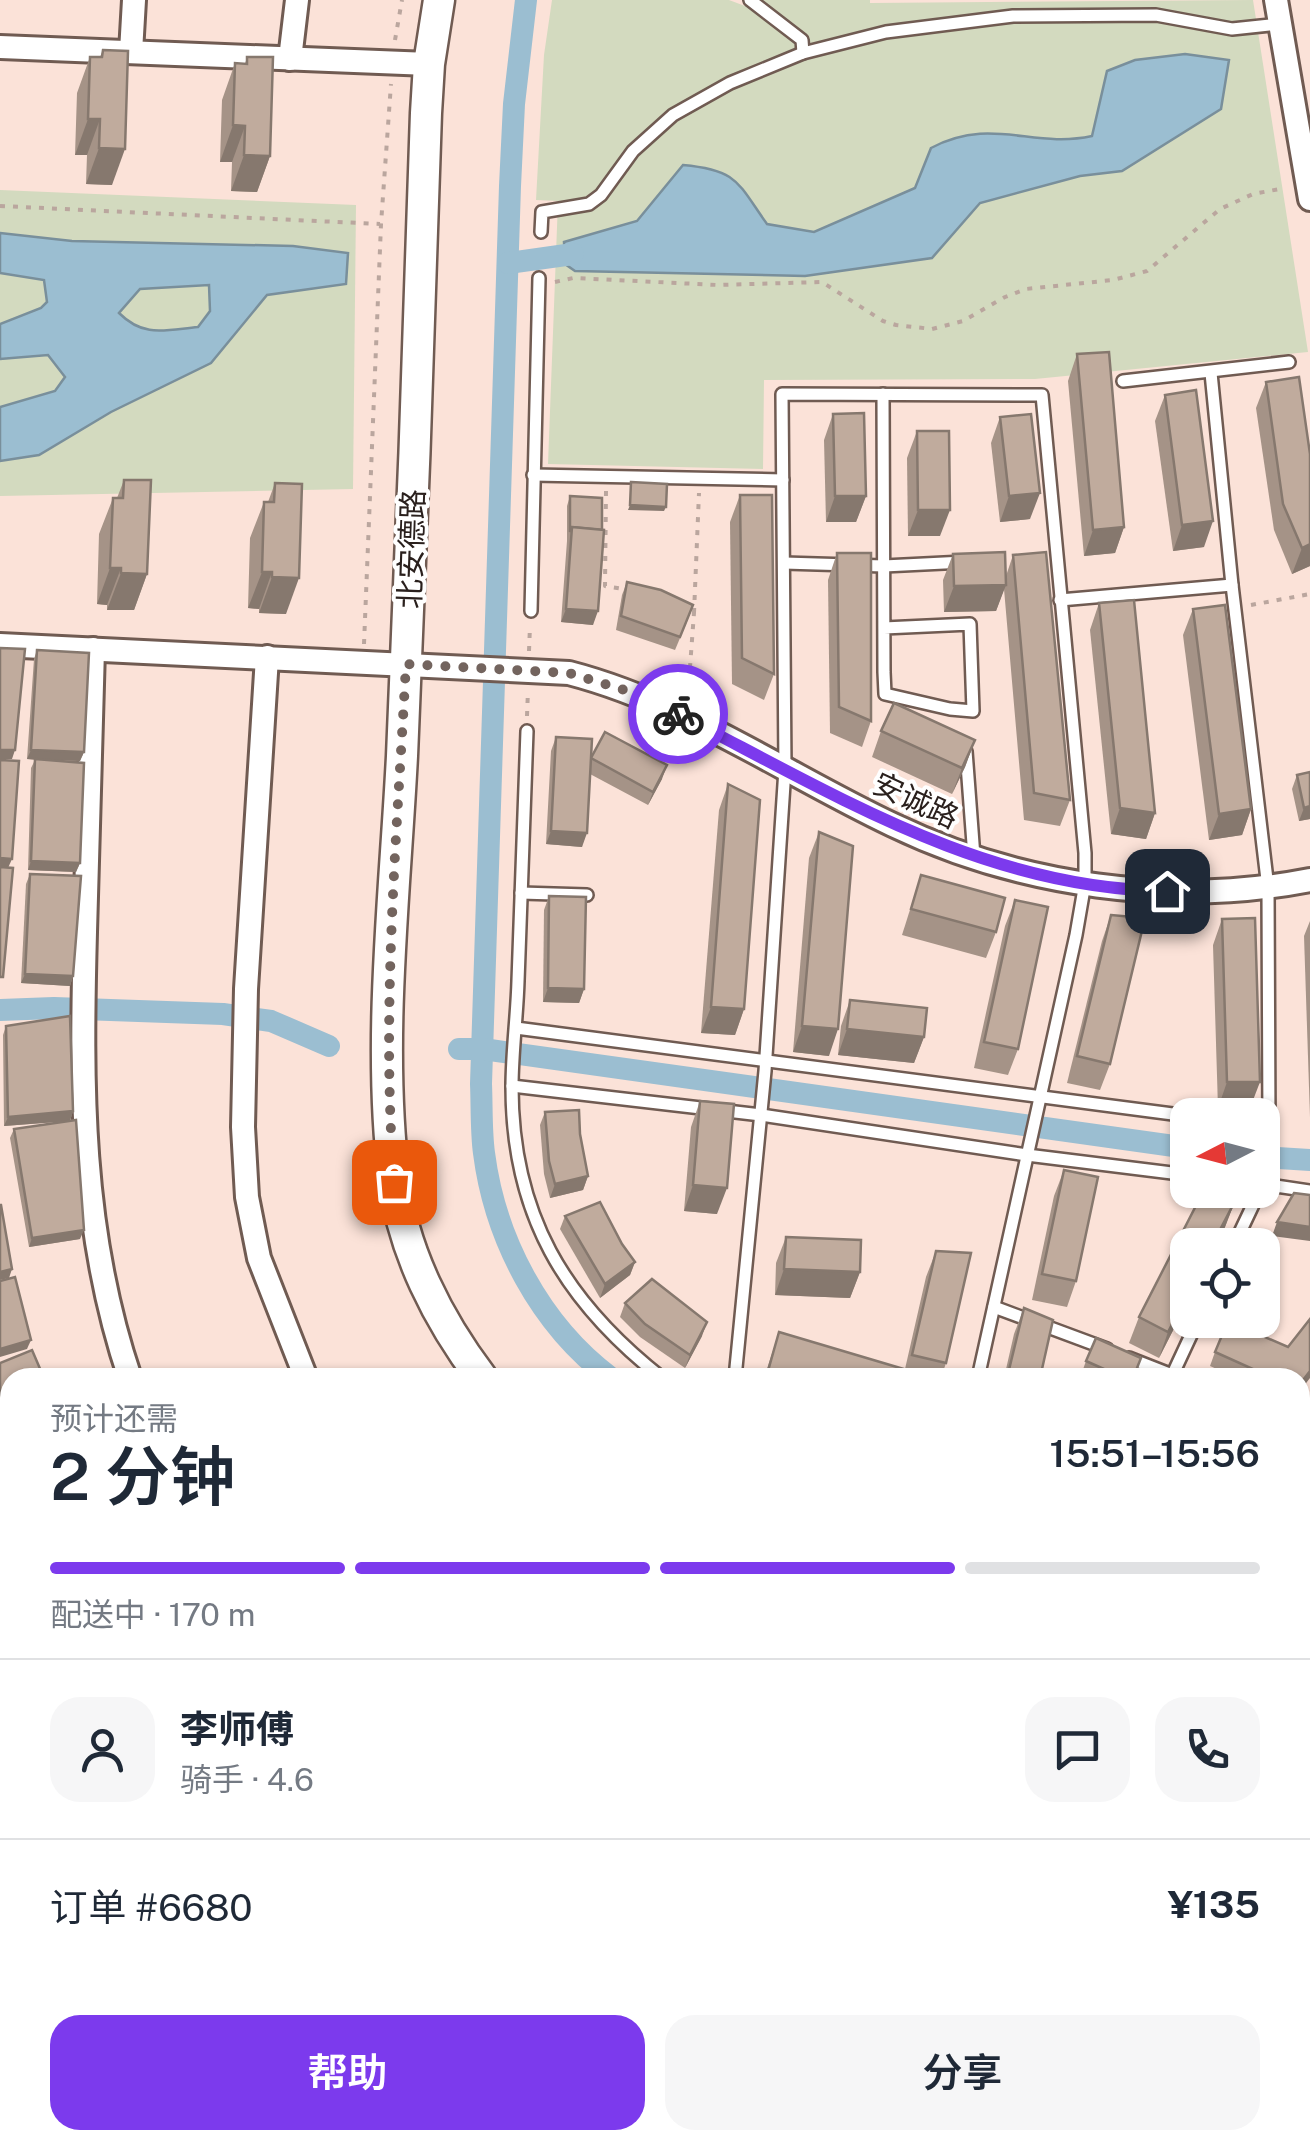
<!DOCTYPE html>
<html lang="zh">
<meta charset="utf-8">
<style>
body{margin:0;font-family:"Public Sans","Noto Sans SC",sans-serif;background:#f6f6f7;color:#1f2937;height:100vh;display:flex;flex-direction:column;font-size:38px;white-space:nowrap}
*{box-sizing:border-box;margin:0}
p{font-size:32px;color:#747a83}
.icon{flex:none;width:55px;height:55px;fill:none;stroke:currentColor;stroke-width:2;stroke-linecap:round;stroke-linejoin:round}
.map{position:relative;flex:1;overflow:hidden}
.sheet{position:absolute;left:0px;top:1368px;width:1310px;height:782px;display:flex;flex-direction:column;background:#fff;border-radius:30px 30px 0 0;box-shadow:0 2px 8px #0004}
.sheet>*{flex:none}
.needle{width:65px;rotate:264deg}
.controls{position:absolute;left:1170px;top:1098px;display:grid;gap:20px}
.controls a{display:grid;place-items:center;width:110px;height:110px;border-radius:20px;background:#fff;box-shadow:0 2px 8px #0004;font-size:50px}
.pin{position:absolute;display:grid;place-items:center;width:85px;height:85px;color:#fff;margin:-42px;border-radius:20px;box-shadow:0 5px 15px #0006}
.courier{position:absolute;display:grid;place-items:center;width:100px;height:100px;margin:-50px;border:8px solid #7c3aed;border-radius:50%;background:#fff;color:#222;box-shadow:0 2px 12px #0007}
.headline em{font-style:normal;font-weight:600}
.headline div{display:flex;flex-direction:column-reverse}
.headline{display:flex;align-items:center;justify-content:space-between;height:170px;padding:0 50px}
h1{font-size:65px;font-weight:600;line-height:75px}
.bar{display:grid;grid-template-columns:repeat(4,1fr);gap:15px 10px;align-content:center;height:120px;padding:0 50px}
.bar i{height:12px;border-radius:8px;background:#e0e1e3}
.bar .active{background:#7c3aed}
.bar p{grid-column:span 4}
.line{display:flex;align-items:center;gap:25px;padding:0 50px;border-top:2px solid #e0e1e3}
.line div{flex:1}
.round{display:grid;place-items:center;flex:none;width:105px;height:105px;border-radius:30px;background:#f6f6f7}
.cta{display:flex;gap:20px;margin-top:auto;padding:20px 50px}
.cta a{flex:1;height:115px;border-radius:30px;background:#7c3aed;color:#fff;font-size:40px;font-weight:600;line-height:115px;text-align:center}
.cta a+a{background:#f6f6f7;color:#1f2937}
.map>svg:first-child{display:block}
</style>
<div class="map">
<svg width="1310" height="2148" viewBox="0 0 1310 2148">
<rect width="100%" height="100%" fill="#fbe2d8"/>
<g fill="#d3dabf">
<path d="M552,0H729L745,6L750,0H870V3L1253,0L1308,352L1035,379L764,380L763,469L548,464L558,201L536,200L544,55Z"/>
<path d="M0,190L356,205L353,489L0,496Z"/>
<path d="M0,1879L10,1888V2140H175L187,2148H0Z"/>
<path d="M331,2140H379L399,2148H327Z"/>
<path d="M432,2140H744L737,2148H428Z"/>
</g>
<g fill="#9bbed1" stroke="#798f9b" stroke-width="2.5" fill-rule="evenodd">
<path d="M1185,54L1229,60L1221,109L1122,171L1080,176L980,203L932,258L805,276L575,271L565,264L564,242L637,221L683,165C738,170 737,182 767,224L814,232L915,188L931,148C992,116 1032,149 1092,136L1107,71L1135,60Z"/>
<path d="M0,233L72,241L293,246L348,253L346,284L267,295L211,363L111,412L39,455L0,461V407L55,391L65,377L48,355L0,359V324L41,308L47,302L44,280L0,273ZM209,285L210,311L198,327C165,330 144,338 119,313L140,289Z"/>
<path d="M452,2140H687V2148H453Z"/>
</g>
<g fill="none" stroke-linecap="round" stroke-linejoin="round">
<g stroke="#9bbed1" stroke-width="22">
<path d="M526,0L514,104L510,186L481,1084C482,1107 481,1131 484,1153C495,1239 540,1325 611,1378"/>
<path d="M508,263L573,254"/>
<path d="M0,1010L54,1008L223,1014L271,1021L329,1046"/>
<path d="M459,1049H483L1188,1148"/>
<path d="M1262,1157L1310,1160"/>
<path d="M1300,1719L1310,1725"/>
</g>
<defs>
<g id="lane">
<path d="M750,0L802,40L803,53"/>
<path d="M541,232L542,212L589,204L601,195L633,151L673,115L730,83L803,53L886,32L1013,16L1156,15L1232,29L1280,24"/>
<path d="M1211,373L1232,585L1268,888L1269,1126L1262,1184"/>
<path d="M1123,381L1289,362"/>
<path d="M883,394L884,672L885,694L950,709L973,711L970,624L884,628"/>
<path d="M533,475L783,480"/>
<path d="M784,563L884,566L964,562"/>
<path d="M1060,600L1232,585"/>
<path d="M531,611L539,278"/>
<path d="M527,731C524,814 521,897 518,981C517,1016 512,1052 512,1087C512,1214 564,1301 662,1378"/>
<path d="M966,751L974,857"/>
<path d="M521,893L587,895"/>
<path d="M516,1028L1188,1116"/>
<path d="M512,1086L761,1115L1027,1155L1188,1175"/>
<path d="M1262,1184L1310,1191"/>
<path d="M1234,1245L1260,1190"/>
<path d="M994,1307L1107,1349"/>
<path d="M1129,1358L1180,1378"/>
<path d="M735,1378L765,1071L785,769L782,394L1042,395L1085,853V883L1076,935L978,1378"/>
<path d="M1171,1378L1198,1320"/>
<path d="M1300,1430L1310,1435"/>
</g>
<g id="street">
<path d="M1276,0L1310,199"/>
<path d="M0,47L429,64"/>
<path d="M131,52L134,0"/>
<path d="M290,59L297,0"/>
<path d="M0,645L569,673C685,703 785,774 893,825C1020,886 1172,907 1310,880"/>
<path d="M93,649C91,744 88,838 85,932C81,1085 80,1231 130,1378"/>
<path d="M267,657L246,989L243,1127L247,1197L259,1258L306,1378"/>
<path d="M1300,1485L1310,1471"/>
<path d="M0,1492L10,1514"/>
</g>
<g id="secondary">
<path d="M439,0L429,64L426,113C419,327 412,542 402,756C395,893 377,1042 394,1179C403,1251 438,1320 482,1378"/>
<path d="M1300,1832L1310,1839"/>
<path d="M806,2148L812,2140"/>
<path d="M863,2148L869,2140"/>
</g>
</defs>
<use href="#lane" stroke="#705b52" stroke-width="16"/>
<use href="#street" stroke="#705b52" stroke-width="28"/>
<use href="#secondary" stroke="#705b52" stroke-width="35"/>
<g stroke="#baa69e" stroke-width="4" stroke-dasharray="5 8" stroke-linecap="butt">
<path d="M395,40L402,0"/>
<path d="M0,206L380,224"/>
<path d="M555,282L573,278L718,285L822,282L883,321L896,325L932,329L963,321L1005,297L1026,289L1113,280L1147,271L1220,209L1253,194L1285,188"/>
<path d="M606,491L605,586L630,590"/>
<path d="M1251,605L1310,594"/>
<path d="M694,613L699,493"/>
<path d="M364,644L381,224L391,84"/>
<path d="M529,651L530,626"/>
<path d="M688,694L694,613L690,611"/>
<path d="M527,716L528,690"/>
<path d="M902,2140H903"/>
</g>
<use href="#lane" stroke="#fff" stroke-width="11"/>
<use href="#street" stroke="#fff" stroke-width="22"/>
<use href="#secondary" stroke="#fff" stroke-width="30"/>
</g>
<g fill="#a59387">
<path d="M103,50L112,185L86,184L87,155H75L77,93L90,57H100Z"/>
<path d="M247,57L270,156L257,192L231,191L232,162H220L222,100L235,63L245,64Z"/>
<path d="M1077,354L1124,527L1115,553L1084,556L1068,381Z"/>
<path d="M1266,382L1310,566L1292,574L1274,530L1256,408Z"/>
<path d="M1165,395L1204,547L1173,551L1155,421Z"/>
<path d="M833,414L866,496L856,522H826L824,440Z"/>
<path d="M1000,417L1030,519L1000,522L991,443Z"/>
<path d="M917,431L940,536H908L907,458Z"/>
<path d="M124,480L147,574L134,610H107V605L97,604L99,534L113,498H117Z"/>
<path d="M275,483L286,614L259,613V609L248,608L250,538L264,502H268Z"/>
<path d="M740,495L774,674L764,700L732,684L730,522Z"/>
<path d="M570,496L602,530L593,625L561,622L567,541V506Z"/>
<path d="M837,553L871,721L862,747L830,733L828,580Z"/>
<path d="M953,554L1006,576L1013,555L1070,800L1060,826L1024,820L1004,589L996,611L944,612L943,580Z"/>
<path d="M627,582L688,619L675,650L616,630L622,595Z"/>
<path d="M1099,603L1155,813L1146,839L1111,834L1090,630Z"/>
<path d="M1193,609L1251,809L1242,835L1209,840L1183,635Z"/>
<path d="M37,650L84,752L80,761L42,760L80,863L76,872L28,870L31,768L35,760L27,759L34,659Z"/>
<path d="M881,731L975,740L965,767L952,794L872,757Z"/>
<path d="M605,732L662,779L648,805L590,774L582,847L546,844L551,751L556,737L591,759Z"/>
<path d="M1310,772V819L1299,821L1292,789L1297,775Z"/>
<path d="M728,784L744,1009L735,1035L701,1033L719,810Z"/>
<path d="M819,832L829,1056L793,1052L809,858Z"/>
<path d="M30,874L73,976L70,986L21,983L26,884Z"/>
<path d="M921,875L996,932L986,958L902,935Z"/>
<path d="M549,896L584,989L579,1003L543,1002L544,910Z"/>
<path d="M1015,900L1018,1049L1008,1075L974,1068L1005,926Z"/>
<path d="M1111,915L1110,1064L1100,1090L1067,1083L1102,941Z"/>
<path d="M1222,919L1250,1108H1218L1213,945Z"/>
<path d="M1310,921V1117L1304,936Z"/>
<path d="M850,1000L924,1037L914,1063L838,1055L841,1026Z"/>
<path d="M6,1026L73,1111L70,1121L80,1239L29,1247L10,1138L14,1129L68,1121L4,1126L3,1035Z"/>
<path d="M700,1101L717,1214L684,1211L691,1127Z"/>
<path d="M545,1112L580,1134L588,1176L583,1190L550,1198L544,1174L540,1125Z"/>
<path d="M1064,1170L1076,1281L1067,1307L1032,1300L1054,1196Z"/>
<path d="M1235,1201L1225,1227L1159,1358L1129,1343L1139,1317Z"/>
<path d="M565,1216L622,1244L635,1262L630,1275L600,1298L560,1229Z"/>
<path d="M786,1237L860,1272L850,1298L775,1295L776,1263Z"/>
<path d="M936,1251L946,1363L941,1378H764L779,1332L905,1369L926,1277Z"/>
<path d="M625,1303L702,1336L685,1368L640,1337L620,1317Z"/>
<path d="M1024,1308L1040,1378H1004L1014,1334Z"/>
<path d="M1288,1347L1300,1378H1237L1210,1366L1215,1352Z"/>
<path d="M1141,1358L1134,1378H1080L1086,1361Z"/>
<path d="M10,1442V1480L0,1460L1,1446Z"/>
<path d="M1310,1543V1694L1300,1687V1557Z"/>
<path d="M0,1716L10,1719V1822L0,1812Z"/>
<path d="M247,2140H295L291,2148H262Z"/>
</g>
<g fill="#86786e">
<path d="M88,119H100L87,155H75Z"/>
<path d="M233,125L245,126L232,162H220Z"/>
<path d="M99,148L125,149L112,185L86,184Z"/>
<path d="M244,155L270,156L257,192L231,191Z"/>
<path d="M1040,493L1030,519L1000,522L1009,496Z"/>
<path d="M835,496H866L856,522H826Z"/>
<path d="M630,505L666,507L664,511L628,510Z"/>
<path d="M918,510H950L940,536H908Z"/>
<path d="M1213,521L1204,547L1173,551L1182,525Z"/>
<path d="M1124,527L1115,553L1084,556L1093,530Z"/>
<path d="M1310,544V566L1292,574L1302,548Z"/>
<path d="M110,568H121L107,605L97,604Z"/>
<path d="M262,572H272L259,609L248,608Z"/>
<path d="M121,573L147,574L134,610H107Z"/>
<path d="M272,577L299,578L286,614L259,613Z"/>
<path d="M1006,585L996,611L944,612L954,586Z"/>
<path d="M566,609L598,611L593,625L561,622Z"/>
<path d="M975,740L965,767L952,794L962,768Z"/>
<path d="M0,750H15L12,759H0Z"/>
<path d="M31,750L84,752L80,761L27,759Z"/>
<path d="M667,765L662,779L648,805L653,792Z"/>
<path d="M1310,806V819L1299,821L1304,808Z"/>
<path d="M1120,808L1155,813L1146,839L1111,834Z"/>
<path d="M1251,809L1242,835L1209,840L1219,814Z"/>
<path d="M551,831L587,833L582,847L546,844Z"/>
<path d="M0,858L12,859L8,868H0Z"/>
<path d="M31,861L80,863L76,872L28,870Z"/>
<path d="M25,974L73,976L70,986L21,983Z"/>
<path d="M548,988L584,989L579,1003L543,1002Z"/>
<path d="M711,1007L744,1009L735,1035L701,1033Z"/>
<path d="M802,1026L838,1029L829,1056L793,1052Z"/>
<path d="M847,1029L924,1037L914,1063L838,1055Z"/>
<path d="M1227,1082H1260L1250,1108H1218Z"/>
<path d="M73,1111L70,1121L4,1126L8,1117Z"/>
<path d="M588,1176L583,1190L550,1198L555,1184Z"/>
<path d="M693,1185L727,1188L717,1214L684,1211Z"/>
<path d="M1235,1201L1225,1227L1216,1245H1212Z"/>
<path d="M1277,1222L1310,1227V1241L1272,1236Z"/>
<path d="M84,1230L80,1239L29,1247L32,1238Z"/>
<path d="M635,1262L630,1275L600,1298L605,1284Z"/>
<path d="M12,1269L9,1278L0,1280V1272Z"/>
<path d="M784,1269L860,1272L850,1298L775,1295Z"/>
<path d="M1188,1294V1301L1159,1358L1168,1332Z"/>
<path d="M707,1322L702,1336L685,1368L690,1355Z"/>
<path d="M31,1340L27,1349L0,1357V1349Z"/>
<path d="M1310,1371V1378L1300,1391V1384Z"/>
<path d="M10,1426V1434L0,1438V1430Z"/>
<path d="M10,1573V1581L0,1587V1580Z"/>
<path d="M10,1687V1694L0,1702V1695Z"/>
<path d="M1310,1956V1968L1300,1983V1970Z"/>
</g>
<g fill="#c0ab9d" stroke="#86786e" stroke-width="2.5">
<path d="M103,50L128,51L125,149L99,148L100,119H88L90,57H102Z"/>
<path d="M247,57H273L270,156L244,155L245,126L233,125L235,63L247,64Z"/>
<path d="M1109,352L1124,527L1093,530L1077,354Z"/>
<path d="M1299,377L1310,454V544L1302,548L1283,504L1266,382Z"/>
<path d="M1196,390L1213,521L1182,525L1165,395Z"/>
<path d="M864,413L866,496H835L833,414Z"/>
<path d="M1031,414L1040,493L1009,496L1000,417Z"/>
<path d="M917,431H949L950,510H918Z"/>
<path d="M124,480H151L147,574L121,573V568H110L113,498H123Z"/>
<path d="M631,482L667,484L666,507L630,505Z"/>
<path d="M275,483L302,484L299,578L272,577V572H262L264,502H274Z"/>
<path d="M740,495H772L774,674L742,658Z"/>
<path d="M570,496L602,498V530L572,527L570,532Z"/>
<path d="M572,527L604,530L598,611L566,609Z"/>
<path d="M1005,552L1006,585L954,586L953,554Z"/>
<path d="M1046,552L1070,800L1034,793L1013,555Z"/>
<path d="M837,553H871V721L839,707Z"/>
<path d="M627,582L661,590L693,605L680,637L621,616Z"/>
<path d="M1134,600L1155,813L1120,808L1099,603Z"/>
<path d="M1225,605L1251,809L1219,814L1193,609Z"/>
<path d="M0,648L25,649L15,750H0Z"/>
<path d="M37,650L89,653L84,752L31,750Z"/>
<path d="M894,703L975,740L962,768L881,731Z"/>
<path d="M605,732L667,765L653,792L591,758Z"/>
<path d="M556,737L592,739L587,833L551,831Z"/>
<path d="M35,759L84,763L80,863L31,861Z"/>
<path d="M0,760L19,761L12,859L0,858Z"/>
<path d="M1310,772V806L1304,808L1297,775Z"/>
<path d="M728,784L760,800L744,1009L711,1007Z"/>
<path d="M819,832L853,846L838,1029L802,1026Z"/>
<path d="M0,867L13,868L3,977H0Z"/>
<path d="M30,874L81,876L73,976L25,974Z"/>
<path d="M921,875L1005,898L996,932L911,909Z"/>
<path d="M549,896L586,897L584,989L548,988Z"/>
<path d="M1015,900L1048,907L1018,1049L984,1042Z"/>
<path d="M1111,915L1145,918L1110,1064L1077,1056Z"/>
<path d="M1255,918L1260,1082H1227L1222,919Z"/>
<path d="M850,1000L927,1008L924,1037L847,1029Z"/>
<path d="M70,1016L73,1111L8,1117L6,1026Z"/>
<path d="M700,1101L734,1104L727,1188L693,1185Z"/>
<path d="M579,1110L580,1134L588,1176L555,1184L549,1161L545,1112Z"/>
<path d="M76,1120L84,1230L32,1238L14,1129Z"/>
<path d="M1064,1170L1098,1177L1076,1281L1042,1274Z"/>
<path d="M1204,1190H1214L1235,1201L1212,1245H1188V1294L1168,1332L1139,1317Z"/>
<path d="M1294,1193L1310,1195V1227L1277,1222Z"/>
<path d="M600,1202L622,1244L635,1262L605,1284L565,1216Z"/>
<path d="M0,1205H1L12,1269L0,1272Z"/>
<path d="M786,1237L861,1240L860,1272L784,1269Z"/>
<path d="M936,1251L971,1253L946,1363L912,1355Z"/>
<path d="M15,1277L31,1340L0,1349V1281Z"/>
<path d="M652,1279L707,1322L690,1355L645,1324L625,1303Z"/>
<path d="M1024,1308L1053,1320L1040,1378H1007Z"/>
<path d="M1310,1319V1371L1300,1384V1378H1273L1215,1352L1228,1321L1288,1347Z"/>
<path d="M779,1332L934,1378H792L768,1371Z"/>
<path d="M1096,1338L1141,1358L1133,1378H1124L1086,1361Z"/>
<path d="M32,1350L44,1378H10V1426L0,1430V1363Z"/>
<path d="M10,1442V1464L1,1446Z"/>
<path d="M3,1508L10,1523V1573L0,1580V1509Z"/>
<path d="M1310,1543V1601L1304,1609L1310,1614V1661L1300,1654V1557Z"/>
<path d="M10,1587V1687L0,1695V1594Z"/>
<path d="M4,1712L10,1719V1809L0,1800V1716Z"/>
<path d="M1300,1915L1310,1922V1956L1300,1970Z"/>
<path d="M268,2140H294L289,2148H283Z"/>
<path d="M938,2140H968L979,2148H932Z"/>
</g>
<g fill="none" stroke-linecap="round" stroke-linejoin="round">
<path stroke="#73645e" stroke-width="10" stroke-dasharray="0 18" d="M394,1182C381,1010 397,836 406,664L569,673L644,696L678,714"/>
<path stroke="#7c3aed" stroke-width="12" d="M678,714C834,794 985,889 1167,891"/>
</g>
<g text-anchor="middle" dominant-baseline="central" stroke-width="8" stroke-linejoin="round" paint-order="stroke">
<g font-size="30" fill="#2a201d" stroke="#fff">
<text transform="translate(411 549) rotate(-88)">北安德路</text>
<text transform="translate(916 800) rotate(25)">安诚路</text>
</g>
</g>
</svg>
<div class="controls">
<a><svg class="needle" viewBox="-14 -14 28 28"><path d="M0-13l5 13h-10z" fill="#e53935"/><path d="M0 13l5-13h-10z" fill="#747a83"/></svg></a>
<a><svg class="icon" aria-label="locate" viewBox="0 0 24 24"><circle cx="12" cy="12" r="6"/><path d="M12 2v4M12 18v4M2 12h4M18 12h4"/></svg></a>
</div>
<div class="pin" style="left:394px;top:1182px;background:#ea580c"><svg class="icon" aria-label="bag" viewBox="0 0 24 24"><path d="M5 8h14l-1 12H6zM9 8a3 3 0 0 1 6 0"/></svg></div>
<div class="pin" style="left:1167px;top:891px;background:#1f2937"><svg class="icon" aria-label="home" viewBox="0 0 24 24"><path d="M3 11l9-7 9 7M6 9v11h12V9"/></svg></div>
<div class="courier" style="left:678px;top:714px"><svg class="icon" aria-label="bike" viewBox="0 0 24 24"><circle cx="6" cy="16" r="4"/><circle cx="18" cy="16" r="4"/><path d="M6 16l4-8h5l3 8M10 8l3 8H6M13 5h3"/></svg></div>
<section class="sheet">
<div class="headline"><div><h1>2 分钟</h1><p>预计还需</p></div><em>15:51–15:56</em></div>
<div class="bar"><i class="active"></i><i class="active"></i><i class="active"></i><i></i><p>配送中 · 170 m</p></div>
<div class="line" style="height:180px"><a class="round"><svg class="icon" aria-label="person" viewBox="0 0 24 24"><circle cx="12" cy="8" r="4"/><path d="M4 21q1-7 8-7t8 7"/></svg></a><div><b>李师傅</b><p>骑手 · 4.6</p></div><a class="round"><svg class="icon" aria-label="chat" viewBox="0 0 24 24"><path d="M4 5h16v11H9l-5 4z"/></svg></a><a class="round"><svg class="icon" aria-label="phone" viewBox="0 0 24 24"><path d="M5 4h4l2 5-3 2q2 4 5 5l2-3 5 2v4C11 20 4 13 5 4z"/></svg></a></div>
<div class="line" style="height:130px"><div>订单 #6680</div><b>¥135</b></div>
<div class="cta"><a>帮助</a><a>分享</a></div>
</section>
</div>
